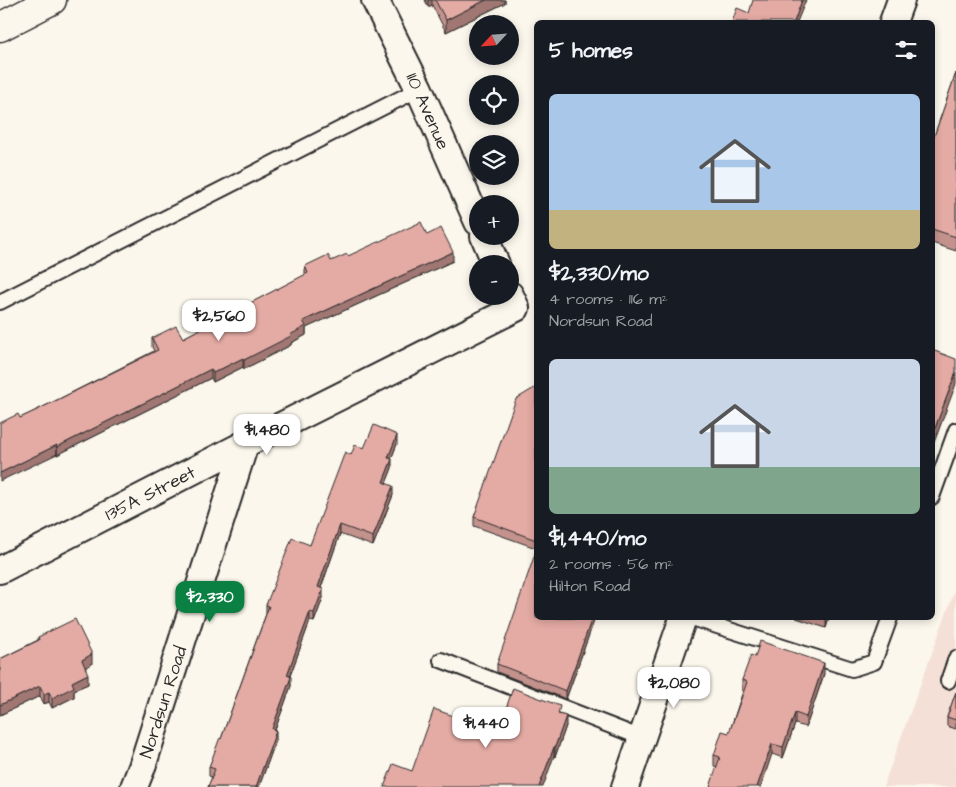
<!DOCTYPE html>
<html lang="en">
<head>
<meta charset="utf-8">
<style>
	body { margin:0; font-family:"Architects Daughter",sans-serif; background:#20242c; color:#f1f3f6; height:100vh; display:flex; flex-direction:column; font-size:19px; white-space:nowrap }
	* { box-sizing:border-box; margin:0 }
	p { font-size:16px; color:#9ea1a6 }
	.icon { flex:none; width:28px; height:28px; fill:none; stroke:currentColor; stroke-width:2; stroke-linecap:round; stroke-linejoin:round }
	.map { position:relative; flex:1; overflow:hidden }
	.side { position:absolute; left:534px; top:20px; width:401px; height:600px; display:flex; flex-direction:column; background:#171b24; border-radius:8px; box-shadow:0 2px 8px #0003 }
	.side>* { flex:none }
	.needle { width:32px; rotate:244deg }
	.buttons { position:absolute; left:469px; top:15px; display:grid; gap:10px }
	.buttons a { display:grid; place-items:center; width:50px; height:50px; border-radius:50%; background:#171b24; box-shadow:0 2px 8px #0003; font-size:25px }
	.price { position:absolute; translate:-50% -42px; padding:0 11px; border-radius:10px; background:#fff; color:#222; font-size:16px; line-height:32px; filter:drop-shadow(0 1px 2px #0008) }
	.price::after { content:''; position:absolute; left:50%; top:30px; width:15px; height:11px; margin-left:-8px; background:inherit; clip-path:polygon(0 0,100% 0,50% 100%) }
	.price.active { background:#0b8043; color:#fff }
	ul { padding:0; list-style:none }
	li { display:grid; align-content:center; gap:10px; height:265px; padding:0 15px }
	li span { display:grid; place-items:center; height:155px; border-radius:8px; color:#555 }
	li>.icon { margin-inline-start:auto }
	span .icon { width:90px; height:90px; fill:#fffc; stroke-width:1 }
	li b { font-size:21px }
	h2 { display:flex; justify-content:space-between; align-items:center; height:60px; padding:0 15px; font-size:21px }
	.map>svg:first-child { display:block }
</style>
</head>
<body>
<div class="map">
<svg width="956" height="787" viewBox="0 0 956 787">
	<rect width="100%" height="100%" fill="#fbf7ec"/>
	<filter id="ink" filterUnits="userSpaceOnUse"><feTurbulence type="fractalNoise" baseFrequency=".02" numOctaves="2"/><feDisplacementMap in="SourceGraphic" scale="10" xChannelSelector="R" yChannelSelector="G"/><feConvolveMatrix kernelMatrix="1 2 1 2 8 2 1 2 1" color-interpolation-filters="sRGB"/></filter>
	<g filter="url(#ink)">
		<path fill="#f4e0d6" d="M956,587V787H883Z"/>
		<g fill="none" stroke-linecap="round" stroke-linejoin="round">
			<g stroke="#2b2b2b" stroke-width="18">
				<path id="service" d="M0,302L419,89
					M932,497L956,430
					M692,618L852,669L874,662L890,618
					M441,660L642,738
					M948,681L956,658"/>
			</g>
			<g stroke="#2b2b2b" stroke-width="30">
				<path id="minor" d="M375,0L419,89L478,222
					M893,22L901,0
					M484,236L496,264
					M0,570L245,444L516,308L510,295
					M134,787L142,767L245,444
					M625,787L683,618"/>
			</g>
			<g stroke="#2b2b2b" stroke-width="31">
				<path id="tertiary" d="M0,27L52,0"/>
			</g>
			<use href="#service" stroke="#fbf7ec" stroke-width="14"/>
			<use href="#minor" stroke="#fbf7ec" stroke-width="26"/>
			<use href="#tertiary" stroke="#fbf7ec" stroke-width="28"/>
		</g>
		<path fill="#c4928d" stroke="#2b2b2b" d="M425,0H505V3L446,32L432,5L428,7Z
			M956,73V251L932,243V142Z
			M427,235L453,261L306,328V335L291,343V345L244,369L243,367L213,382L211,378L57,455L20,418L41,408L154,351L152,347V338H183L305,275V266L331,261L348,256Z
			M536,387V548L474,526V517Z
			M397,444L391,459L392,468L386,483L393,495L373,546L340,534L321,588L323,598L314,622L310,621L290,676L291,686L275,730L276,740L259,787H208L212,777L209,776V767L221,739L266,614V605L310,545L351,455Z
			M536,618H595L566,699L497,672V664Z
			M796,618H829L826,628Z
			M38,637L92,664L85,668L88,684L74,690V697L52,708L49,702L44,704L40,696L0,715V659L38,640Z
			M755,657L824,674L806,727L795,724L783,758L772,754L717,767L714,766V755L729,733L743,691H742V680Z
			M956,692V729L947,726V717Z
			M560,714L566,726L555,757L554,756L412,771L498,732Z"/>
		<path fill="#a07773" stroke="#2b2b2b" d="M428,0H432V5L428,7Z
			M486,0H505V3L446,32V20Z
			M802,0H806L797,22H794Z
			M453,252V261L306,328V335L291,343V345L244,369V360L290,335L303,321Z
			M243,358V367L213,382V373Z
			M211,369V378L57,455V447Z
			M956,372V384L932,448V436Z
			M397,435V444L388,467V458Z
			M57,445V454L0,481V473Z
			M392,459V468L383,491V482Z
			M393,486V495L373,546V537Z
			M340,525V534L318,596V587Z
			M323,589V598L314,622V613Z
			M310,612V621L287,684V675Z
			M592,618H595L566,699V691Z
			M826,618H829L826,628Z
			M92,654V664L82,669V660Z
			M824,663V674L806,727V717Z
			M88,674V684L74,690V697L52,708V698L72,682Z
			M291,677V686L272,738V729Z
			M40,686V696L0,715V705Z
			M49,692V702L44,704V694Z
			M795,713V724L783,758V747Z
			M566,716V726L555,757V747Z
			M276,731V740L259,787H256Z
			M772,744V754L761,787H757Z
			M554,747V756L543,787H539Z"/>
		<path fill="#e4aaa4" stroke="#2b2b2b" d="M435,0H486L446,20Z
			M753,0H802L794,22H732L737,8L749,13Z
			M956,73V237L932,229V142Z
			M421,222L427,235L441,228L453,252L303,321L306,326L290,335L291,336L244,360L243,358L213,373L211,369L57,447V445L0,473V423L18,414L20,418L41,408L158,350L152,338L176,326L183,338L308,273L305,266L328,255L331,261L347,254L348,256Z
			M932,350L956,359V372L932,436Z
			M536,387V540L474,517L516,399Z
			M374,425L397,435L388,458L392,459L383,482L393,486L373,537L340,525L318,587L323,589L314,613L310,612L287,675L291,677L272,729L276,731L256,787H208L215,769L209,767L219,740L220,738L221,739L269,606L266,605L292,538L310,545L345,452L351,455L355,445L364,448Z
			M536,551V618H592L566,691L497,664Z
			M75,619L92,654L82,660L88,674L72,682L74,687L52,698L49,692L44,694L40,686L0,705V659L39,640L38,637Z
			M760,641L824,663L806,717L795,713L783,747L772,744L757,787H710L720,757L714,755L722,731L729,733L747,682L742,680L751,655L755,657Z
			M513,688L560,706L558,714L566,716L555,747H554L539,787H384L393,764L412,771L434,709L498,732Z
			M956,692V720L947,717Z"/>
	</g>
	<g text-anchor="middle" stroke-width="4" stroke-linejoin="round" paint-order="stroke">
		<g font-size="18" fill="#2b2b2b" stroke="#fbf7ec">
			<text transform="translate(428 111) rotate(66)" y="6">110 Avenue</text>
			<text transform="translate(150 493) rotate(-27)" y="6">135A Street</text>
			<text transform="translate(163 702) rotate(-72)" y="6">Nordsun Road</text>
		</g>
	</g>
</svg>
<div class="buttons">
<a><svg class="needle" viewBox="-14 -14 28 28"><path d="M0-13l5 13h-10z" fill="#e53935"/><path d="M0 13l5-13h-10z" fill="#9ea1a6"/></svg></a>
<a><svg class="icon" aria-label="locate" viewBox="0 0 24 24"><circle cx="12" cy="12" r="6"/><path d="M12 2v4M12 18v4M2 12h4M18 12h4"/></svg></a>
<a><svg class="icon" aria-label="layers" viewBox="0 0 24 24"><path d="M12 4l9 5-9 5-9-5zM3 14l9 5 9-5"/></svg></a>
<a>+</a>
<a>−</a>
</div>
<b class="price" style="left:219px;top:342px">$2,560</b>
<b class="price" style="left:267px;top:456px">$1,480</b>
<b class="price active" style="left:210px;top:623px">$2,330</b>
<b class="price" style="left:674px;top:709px">$2,080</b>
<b class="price" style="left:486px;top:749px">$1,440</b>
<section class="side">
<h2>5 homes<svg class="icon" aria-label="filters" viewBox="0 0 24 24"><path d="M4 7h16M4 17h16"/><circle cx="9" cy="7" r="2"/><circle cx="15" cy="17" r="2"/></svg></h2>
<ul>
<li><span style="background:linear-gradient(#a9c7e8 75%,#c2b280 0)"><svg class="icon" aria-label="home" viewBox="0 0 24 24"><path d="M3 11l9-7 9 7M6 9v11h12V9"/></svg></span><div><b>$2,330/mo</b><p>4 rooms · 116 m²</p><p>Nordsun Road</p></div></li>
<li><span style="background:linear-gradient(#c9d6e8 70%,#7fa58c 0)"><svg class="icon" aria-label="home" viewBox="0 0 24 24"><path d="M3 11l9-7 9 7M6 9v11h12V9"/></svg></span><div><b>$1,440/mo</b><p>2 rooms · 56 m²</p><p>Hilton Road</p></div></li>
</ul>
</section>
</div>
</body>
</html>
